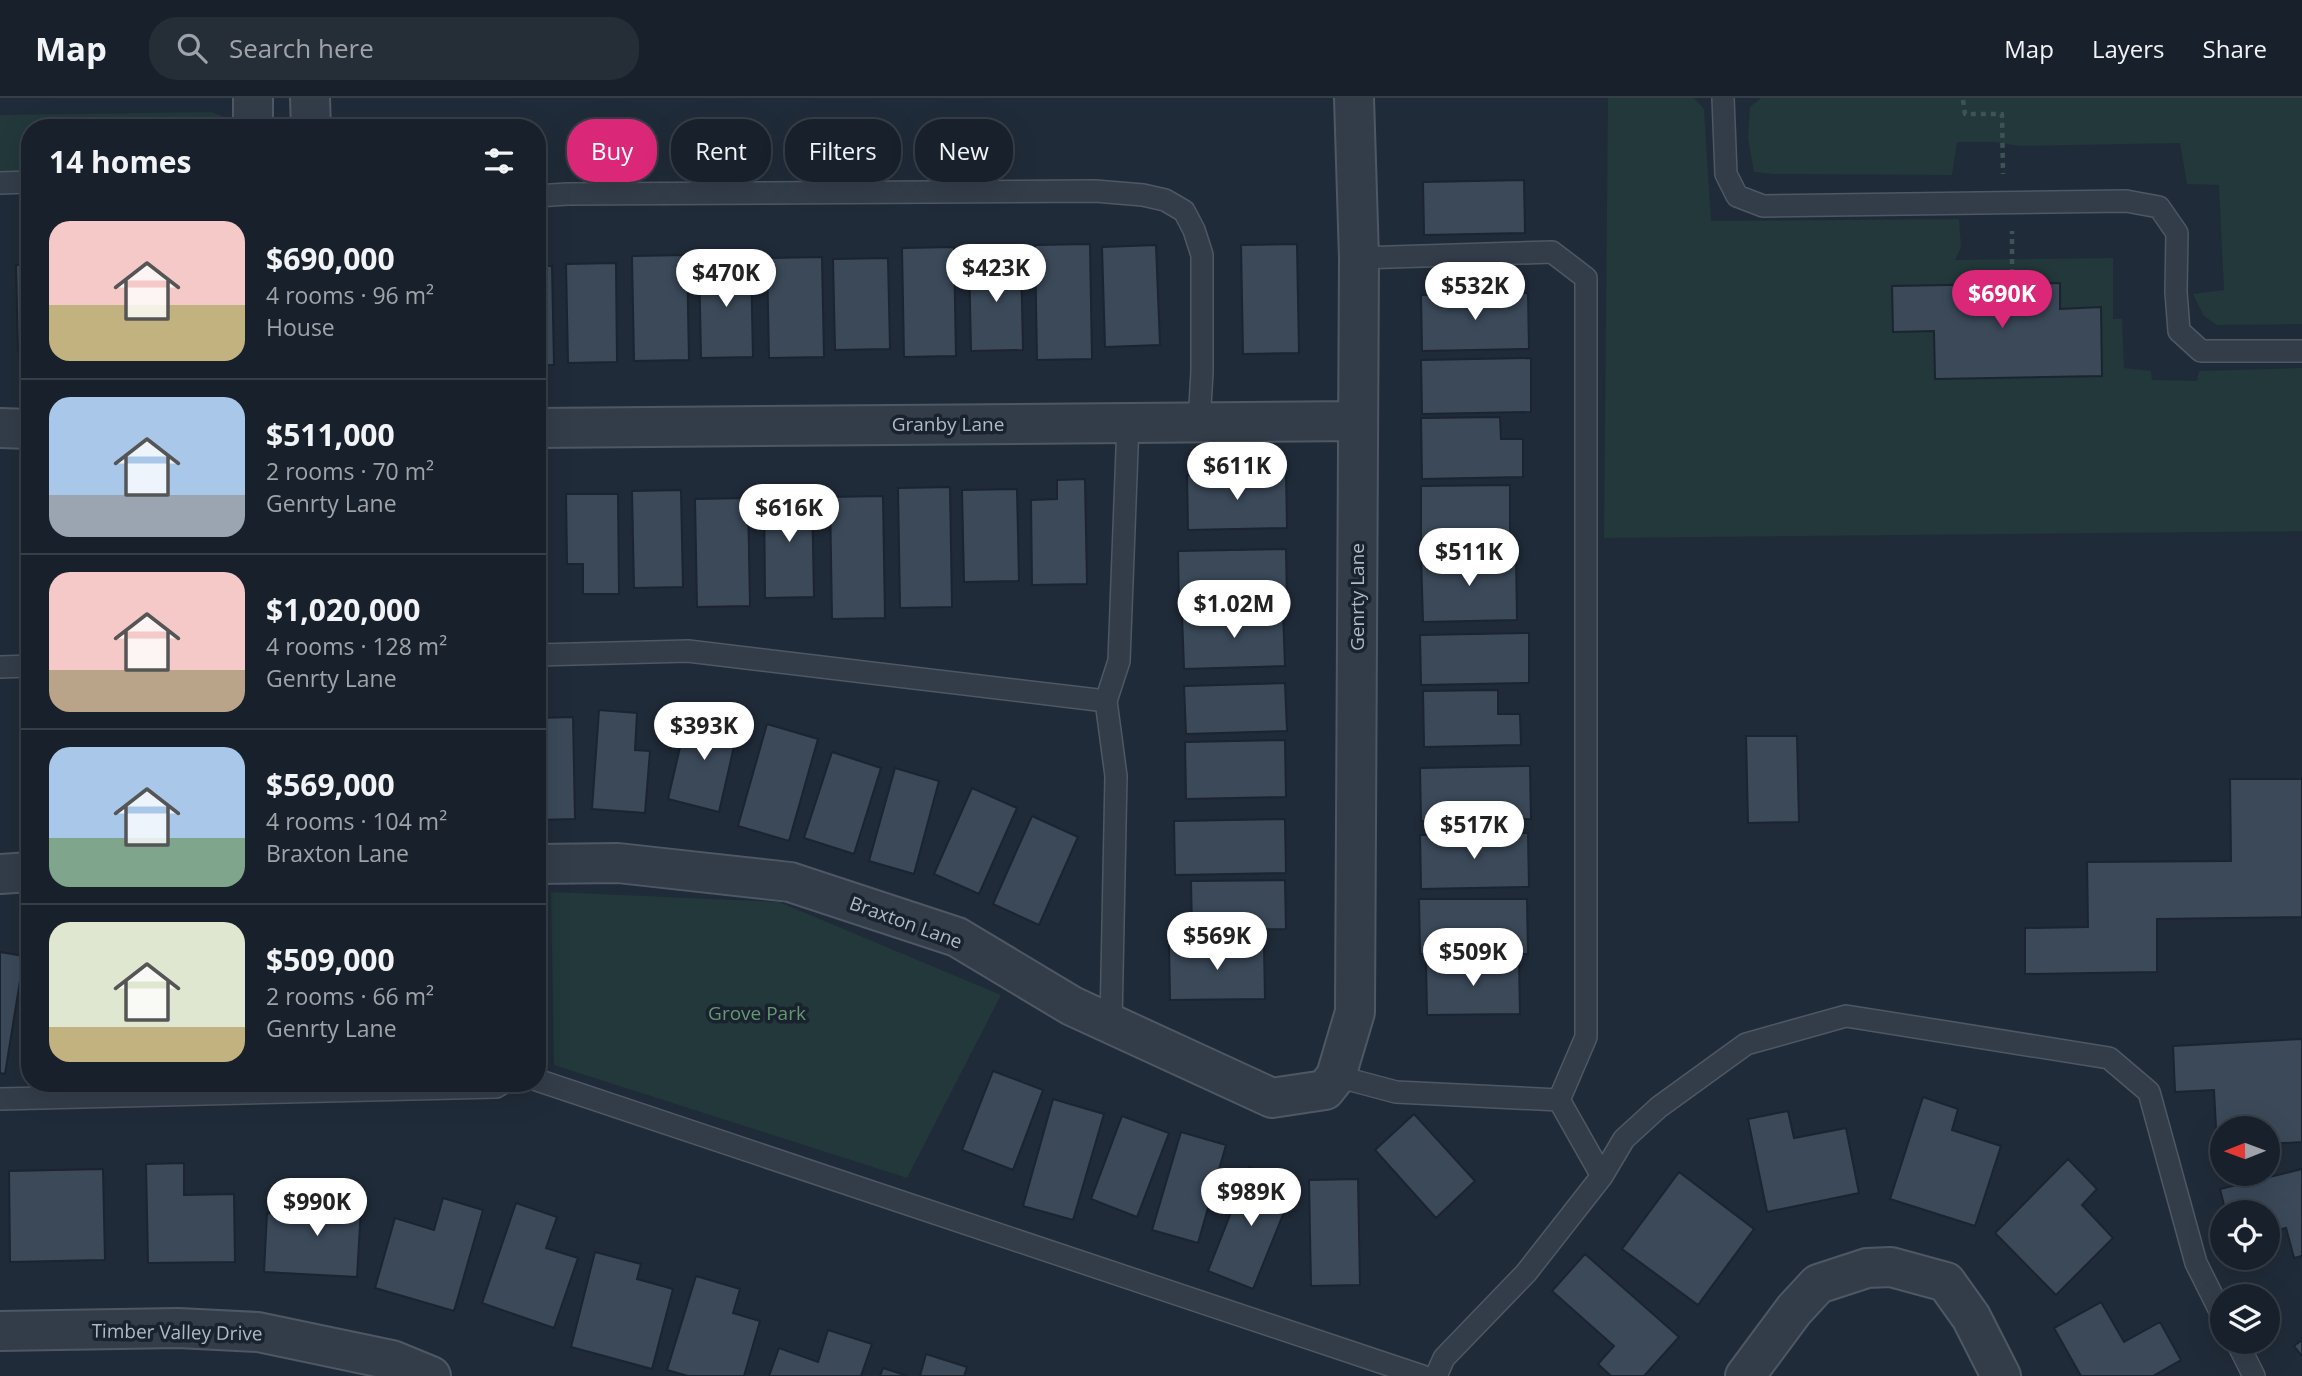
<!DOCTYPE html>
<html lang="en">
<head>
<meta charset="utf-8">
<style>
	body { margin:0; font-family:"Open Sans",sans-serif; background:#252d37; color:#f1f3f6; height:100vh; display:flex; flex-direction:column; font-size:26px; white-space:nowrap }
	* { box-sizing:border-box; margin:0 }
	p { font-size:23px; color:#9fa3a9 }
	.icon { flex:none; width:38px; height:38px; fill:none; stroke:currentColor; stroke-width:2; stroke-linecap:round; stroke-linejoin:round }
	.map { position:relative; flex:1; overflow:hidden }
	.panel { position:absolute; left:21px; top:21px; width:525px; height:973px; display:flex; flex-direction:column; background:#18202b; border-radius:28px; box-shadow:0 7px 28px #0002,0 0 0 2px #363e47 }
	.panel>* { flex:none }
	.top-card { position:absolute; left:567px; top:21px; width:665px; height:63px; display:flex; gap:14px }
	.needle { width:46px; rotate:269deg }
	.tools { position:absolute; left:2210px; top:1018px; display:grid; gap:14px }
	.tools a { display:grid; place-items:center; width:70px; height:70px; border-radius:50%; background:#18202b; box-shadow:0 7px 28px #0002,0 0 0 2px #363e47; font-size:35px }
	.price { position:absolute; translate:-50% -60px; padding:0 16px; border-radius:24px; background:#fff; color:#222; font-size:23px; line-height:46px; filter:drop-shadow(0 2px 4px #0008) }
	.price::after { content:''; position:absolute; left:50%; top:42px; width:21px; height:16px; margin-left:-10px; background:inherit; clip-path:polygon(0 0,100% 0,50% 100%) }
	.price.selected { background:#db2777; color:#fff }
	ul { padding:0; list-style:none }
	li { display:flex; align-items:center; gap:21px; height:175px; padding:0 28px }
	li+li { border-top:2px solid #363e47 }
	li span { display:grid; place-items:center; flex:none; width:196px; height:140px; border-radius:21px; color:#555 }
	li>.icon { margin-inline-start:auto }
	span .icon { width:84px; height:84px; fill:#fffc; stroke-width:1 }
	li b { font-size:30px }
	h2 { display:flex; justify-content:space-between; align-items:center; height:84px; padding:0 28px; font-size:30px }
	.tag { padding:0 24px; border-radius:28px; background:#18202b; box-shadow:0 7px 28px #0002,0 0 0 2px #363e47; font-size:24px; line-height:63px }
	.tag.selected { background:#db2777; color:#fff }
	header { display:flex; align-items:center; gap:42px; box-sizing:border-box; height:98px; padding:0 35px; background:#18202b; border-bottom:2px solid #363e47 }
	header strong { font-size:33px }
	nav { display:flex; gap:38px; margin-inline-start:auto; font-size:24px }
	.search { width:490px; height:63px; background:#252d37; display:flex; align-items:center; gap:18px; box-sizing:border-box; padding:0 24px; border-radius:28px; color:#9fa3a9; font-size:26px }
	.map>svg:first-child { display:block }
</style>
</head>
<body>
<header>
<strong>Map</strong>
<div class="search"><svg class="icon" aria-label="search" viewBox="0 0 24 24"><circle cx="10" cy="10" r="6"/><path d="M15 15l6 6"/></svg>Search here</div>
<nav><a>Map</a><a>Layers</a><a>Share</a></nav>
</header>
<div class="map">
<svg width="2302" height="1278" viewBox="0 0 2302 1278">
	<rect width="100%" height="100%" fill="#202b39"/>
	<path fill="#22383a" d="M1608,0H1694L1704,11L1711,123L1959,121L1961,149L1955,162L2113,160V221H2122L2124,270L2151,273L2152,282L2197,283L2199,273L2302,270V433L1604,440Z
		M1761,0H2302V226L2217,227L2204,218L2193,196L2224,192L2219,87L2187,86L2180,45L2020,48L1995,44H1957L1952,77L1773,76L1754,74L1748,40L1750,9Z
		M212,14L224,19L231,30H30V83H0V17Z
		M551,794L779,804L1001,897L907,1080L554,967Z"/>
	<path fill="#3b4959" stroke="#1b2430" stroke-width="2" d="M1524,82L1525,135L1424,137L1423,84Z
		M1090,146L1092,261L1037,262L1035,147Z
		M1297,146L1299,255L1243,256L1241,147Z
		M1156,147L1160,247L1105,249L1102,149Z
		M954,149L956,258L904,259L902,150Z
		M687,157L689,262L634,263L632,158Z
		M1021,158L1023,252L971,253L969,159Z
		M822,159L824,259L769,260L767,160Z
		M888,160L890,251L835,252L833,161Z
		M699,163H751L753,259L701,260Z
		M616,165L617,264L568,265L566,166Z
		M16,167H30V254H18Z
		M537,168H552L554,267H537Z
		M2060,185V211L2101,209L2102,278L1935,281L1934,233L1893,234L1892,188Z
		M1528,195L1529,251L1422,253L1421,197Z
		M1531,260V314L1422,316L1421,262Z
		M1500,319L1501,341H1523V379L1422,381L1421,320Z
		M1286,375L1287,430L1188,432L1187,377Z
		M1085,381L1087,486L1032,487L1031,402L1057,401V382Z
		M1510,387V440L1421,442V388Z
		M950,389L952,509L900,510L898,390Z
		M1017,391L1019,483L964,484L962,392Z
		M681,392L683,489L634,490L632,393Z
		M812,392L814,499L765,500L764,393Z
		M24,395H30V470H26Z
		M566,396H618L619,496H583V466H567Z
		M537,398H545L547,486H537Z
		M883,398L885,520L832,521L830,399Z
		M748,400L750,508L697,509L695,401Z
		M1286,451L1287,505L1179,507L1178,453Z
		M1516,456L1517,522L1423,524L1421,458Z
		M1283,513L1285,568L1184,571L1182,517Z
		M1529,535V585L1421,587L1420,537Z
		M1285,585L1287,633L1186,636L1184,588Z
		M1498,592V616H1520L1521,647L1424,649L1423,593Z
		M599,612L637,615L635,652L650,653L645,715L592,711Z
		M688,615L739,627L719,714L668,701Z
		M573,619L575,721L537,722V620Z
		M767,626L818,641L789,743L738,728Z
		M1746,638H1797L1799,724L1748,725Z
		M1285,642L1286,699L1186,701L1185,644Z
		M832,654L881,670L854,756L804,740Z
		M1530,668L1531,721L1421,723L1420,670Z
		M895,670L939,683L914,776L869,763Z
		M2230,681H2302V819L2157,821V874L2025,876V830L2088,829L2087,764L2231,763Z
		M972,690L1017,710L979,796L934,776Z
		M1032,718L1078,739L1039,827L993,806Z
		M1285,721L1286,775L1175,777L1174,723Z
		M1528,735L1529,789L1421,791L1420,737Z
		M1285,782L1286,831L1192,833L1191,783Z
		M1419,801H1527L1528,856H1420Z
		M1264,846L1265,901L1170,902L1169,847Z
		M0,854L24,858L5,976L0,975Z
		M1519,863L1520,916L1427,917L1426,865Z
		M2302,941V1044L2268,1046V1031H2222V1049H2217L2214,992L2175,994L2173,948Z
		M993,973L1043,992L1013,1072L962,1052Z
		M1923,999L1958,1011L1952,1032L2001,1048L1975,1128L1890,1101Z
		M1053,1001L1104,1016L1073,1122L1023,1108Z
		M1788,1013L1794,1040L1846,1030L1859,1095L1767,1114L1748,1021Z
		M1414,1016L1475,1083L1436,1120L1375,1052Z
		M1122,1018L1169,1035L1137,1119L1091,1101Z
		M1181,1034L1226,1047L1198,1145L1152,1132Z
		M2068,1061L2097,1091L2082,1107L2113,1140L2056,1197L1995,1135Z
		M184,1065V1097L234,1096L235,1164L148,1165L146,1066Z
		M1249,1069L1295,1087L1253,1191L1208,1173Z
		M103,1071L105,1162L10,1164L9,1073Z
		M2302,1071V1158L2294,1160L2286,1130L2268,1134V1115H2226L2220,1091Z
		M1679,1074L1754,1131L1698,1207L1622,1151Z
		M1358,1081L1360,1187L1311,1188L1309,1082Z
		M323,1091L362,1093L357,1179L264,1174L267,1115L322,1118Z
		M443,1100L483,1112L454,1213L375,1190L395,1120L434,1132Z
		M516,1105L557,1119L546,1150L578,1160L554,1230L482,1205Z
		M595,1154L641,1166L637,1181L673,1191L652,1271L571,1249Z
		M1585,1156L1679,1239L1644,1278H1611L1598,1266L1614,1248L1552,1193Z
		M696,1178L740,1191L733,1215L760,1223L744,1278H688L667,1272Z
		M2101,1204L2124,1244L2160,1224L2181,1262L2153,1278H2081L2054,1230Z
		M828,1232L872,1246L861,1278H769L779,1250L818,1264Z
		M2302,1242V1258L2294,1248Z
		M926,1256L967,1269L964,1278H920Z
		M883,1270L908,1278H880Z"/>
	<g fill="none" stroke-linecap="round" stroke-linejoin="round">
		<g stroke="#4e5864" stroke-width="24">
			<path id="service" d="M1723,0L1726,76L1737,98L1763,108L2126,103L2159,109L2177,135L2176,194L2179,233L2201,253H2302
				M0,85L30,84
				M537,98L567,96L1095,93L1143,97L1165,102L1184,113L1194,132L1202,157V274L1199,324
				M537,557L688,553L1106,603L1119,563L1128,325
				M0,569L30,568
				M1106,603L1116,678L1111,925
				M1336,978L1396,994L1559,1002L1586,939V180L1552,154L1359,160
				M537,982L1422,1278
				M0,1001L496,989L503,985
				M1559,1002L1602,1078
				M2237,1244L2254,1278
				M1436,1278L1444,1260L1526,1175L1602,1078L1624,1041L1659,1009L1746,946L1846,918L2109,960L2149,994L2196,1165L2222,1217"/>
		</g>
		<g stroke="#4e5864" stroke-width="42">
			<path id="minor" d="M253,0V30
				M310,0L311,30
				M0,330L30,331
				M537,330L1358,323
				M537,766L618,765L790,784L957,839L1072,908L1272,1000L1325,992L1336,978L1355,914L1359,160L1354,0
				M0,776L30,774
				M0,1233L178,1230L258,1234L392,1262L431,1278
				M1745,1278L1794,1212L1818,1186L1867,1170L1891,1169L1946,1184L1971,1219L2001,1278"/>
		</g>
		<path stroke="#3c5455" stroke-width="4.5" stroke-dasharray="5 5" stroke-linecap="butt" d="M1963,2L1965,16H2002L2003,76
			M2012,186V133"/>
		<use href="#service" stroke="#333d4a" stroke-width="21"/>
		<use href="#minor" stroke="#333d4a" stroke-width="38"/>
	</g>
	<g text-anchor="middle" stroke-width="7" stroke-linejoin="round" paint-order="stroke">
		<g font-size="19" fill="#aeb8c6" stroke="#19222e">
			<text x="948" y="333">Granby Lane</text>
			<text transform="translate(1357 499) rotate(-90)" y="7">Genrty Lane</text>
			<text transform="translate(906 824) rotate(20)" y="7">Braxton Lane</text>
			<text transform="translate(177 1234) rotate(1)" y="7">Timber Valley Drive</text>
		</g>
		<g font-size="19" fill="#64986f" stroke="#19222e">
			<text x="757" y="922">Grove Park</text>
		</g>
	</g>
</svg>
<div class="tools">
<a><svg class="needle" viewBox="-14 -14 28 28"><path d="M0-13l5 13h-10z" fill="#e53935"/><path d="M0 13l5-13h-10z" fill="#9fa3a9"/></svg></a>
<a><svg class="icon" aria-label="locate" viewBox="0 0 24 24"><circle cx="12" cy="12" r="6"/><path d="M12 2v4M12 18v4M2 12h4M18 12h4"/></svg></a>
<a><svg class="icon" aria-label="layers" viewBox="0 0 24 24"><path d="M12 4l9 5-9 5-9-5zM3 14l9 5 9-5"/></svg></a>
</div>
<b class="price" style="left:996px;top:206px">$423K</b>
<b class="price" style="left:726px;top:211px">$470K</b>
<b class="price" style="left:1475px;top:224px">$532K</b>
<b class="price selected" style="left:2002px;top:232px">$690K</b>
<b class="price" style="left:1237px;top:404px">$611K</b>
<b class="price" style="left:789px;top:446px">$616K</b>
<b class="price" style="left:1469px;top:490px">$511K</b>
<b class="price" style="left:1234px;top:542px">$1.02M</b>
<b class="price" style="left:704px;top:664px">$393K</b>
<b class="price" style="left:1474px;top:763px">$517K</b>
<b class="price" style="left:1217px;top:874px">$569K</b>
<b class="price" style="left:1473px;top:890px">$509K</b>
<b class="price" style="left:1251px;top:1130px">$989K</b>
<b class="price" style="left:317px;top:1140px">$990K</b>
<div class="top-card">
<a class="tag selected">Buy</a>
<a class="tag">Rent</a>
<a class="tag">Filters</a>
<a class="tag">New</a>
</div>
<section class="panel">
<h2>14 homes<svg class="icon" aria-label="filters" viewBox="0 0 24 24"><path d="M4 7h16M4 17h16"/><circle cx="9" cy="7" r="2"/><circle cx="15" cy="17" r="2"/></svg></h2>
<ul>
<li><span style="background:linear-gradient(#f6c9c9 60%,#c2b280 0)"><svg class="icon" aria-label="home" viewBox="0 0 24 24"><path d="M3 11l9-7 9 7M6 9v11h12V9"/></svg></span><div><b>$690,000</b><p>4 rooms · 96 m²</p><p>House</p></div></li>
<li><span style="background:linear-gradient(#a9c7e8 70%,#9aa5b1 0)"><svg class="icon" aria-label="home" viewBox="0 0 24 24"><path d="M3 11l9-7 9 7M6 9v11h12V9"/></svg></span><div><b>$511,000</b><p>2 rooms · 70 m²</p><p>Genrty Lane</p></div></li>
<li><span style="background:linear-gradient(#f6c9c9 70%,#b9a48a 0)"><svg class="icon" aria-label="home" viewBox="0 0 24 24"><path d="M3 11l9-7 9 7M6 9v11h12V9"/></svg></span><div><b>$1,020,000</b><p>4 rooms · 128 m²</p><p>Genrty Lane</p></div></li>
<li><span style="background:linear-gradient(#a9c7e8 65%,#7fa58c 0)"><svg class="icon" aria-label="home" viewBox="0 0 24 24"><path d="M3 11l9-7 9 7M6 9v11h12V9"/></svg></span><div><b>$569,000</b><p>4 rooms · 104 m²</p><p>Braxton Lane</p></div></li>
<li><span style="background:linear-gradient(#dfe7d0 75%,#c2b280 0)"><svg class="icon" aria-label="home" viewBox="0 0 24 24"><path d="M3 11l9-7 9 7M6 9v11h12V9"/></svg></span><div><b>$509,000</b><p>2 rooms · 66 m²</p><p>Genrty Lane</p></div></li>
</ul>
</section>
</div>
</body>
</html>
